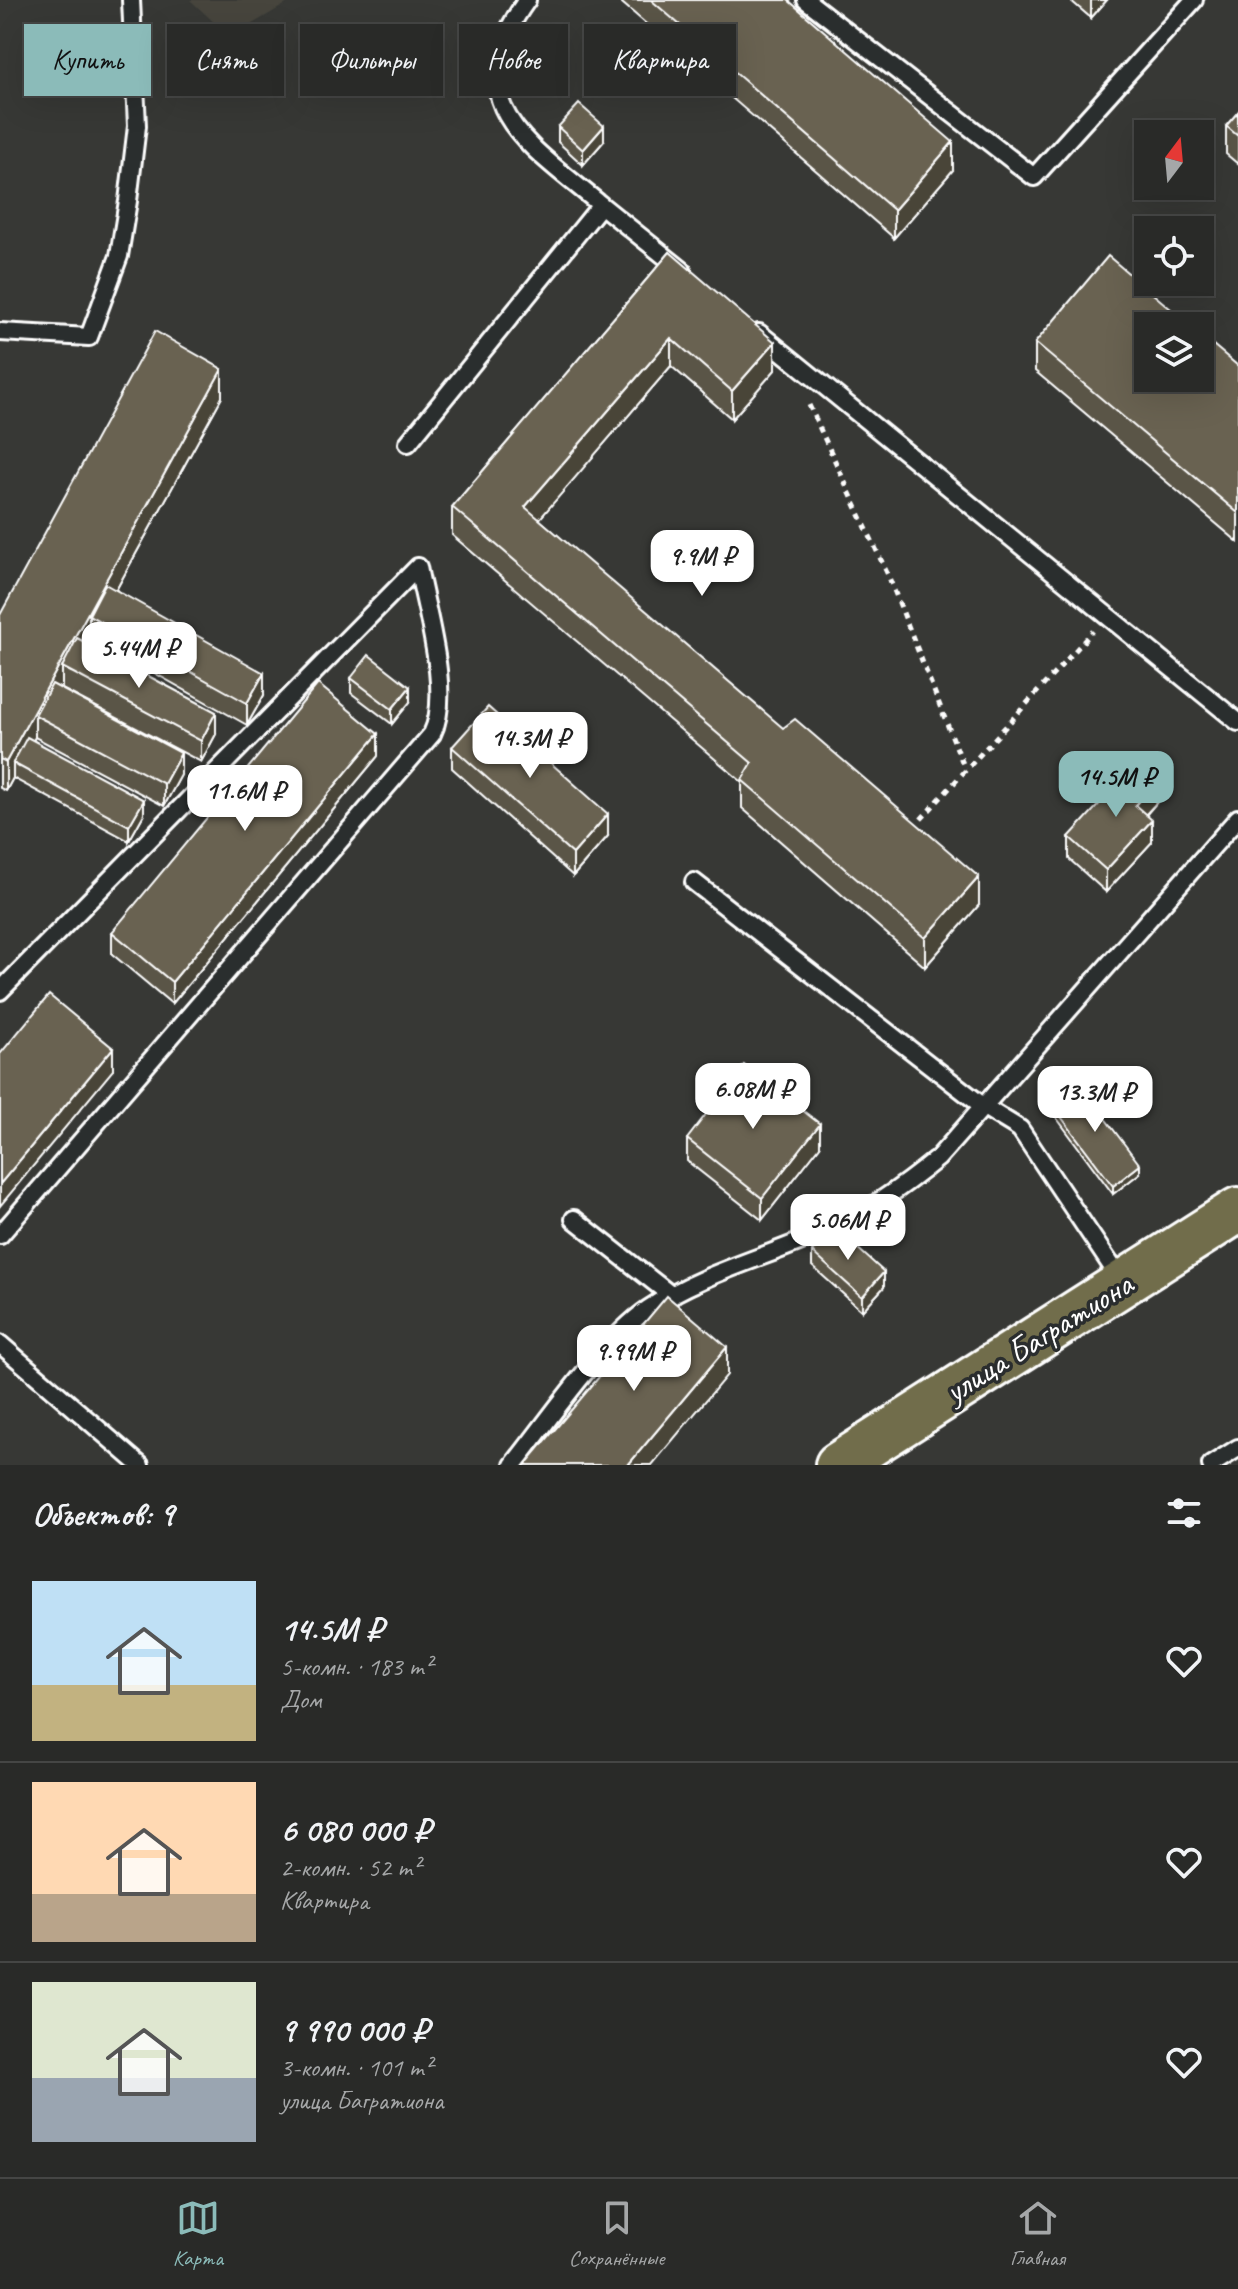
<!DOCTYPE html>
<html lang="ru">
<head>
<meta charset="utf-8">
<style>
	body { margin:0; font-family:Caveat,sans-serif; background:#313230; color:#f1f3f6; height:100vh; display:flex; flex-direction:column; font-size:30px; white-space:nowrap }
	* { box-sizing:border-box; margin:0 }
	p { font-size:26px; color:#a5a7a8 }
	.icon { flex:none; width:44px; height:44px; fill:none; stroke:currentColor; stroke-width:2; stroke-linecap:round; stroke-linejoin:round }
	.map { position:relative; height:1465px; overflow:hidden }
	.sheet { display:flex; flex-direction:column; background:#292a28; flex:1 }
	.sheet>* { flex:none }
	.hud { position:absolute; left:24px; top:24px; width:800px; height:72px; display:flex; gap:16px }
	.needle { width:52px; rotate:16deg }
	.controls { position:absolute; left:1134px; top:120px; display:grid; gap:16px }
	.controls a { display:grid; place-items:center; width:80px; height:80px; border-radius:0px; background:#292a28; box-shadow:0 8px 32px #0002,0 0 0 2px #454645; font-size:40px }
	.price { position:absolute; translate:-50% -68px; padding:0 18px; border-radius:16px; background:#fff; color:#222; font-size:26px; line-height:52px; filter:drop-shadow(0 2px 4px #0008) }
	.price::after { content:''; position:absolute; left:50%; top:48px; width:24px; height:18px; margin-left:-12px; background:inherit; clip-path:polygon(0 0,100% 0,50% 100%) }
	.price.on { background:#8bbbb9; color:#111 }
	ul { padding:0; list-style:none }
	li { display:flex; align-items:center; gap:24px; height:200px; padding:0 32px }
	li+li { border-top:2px solid #454645 }
	li span { display:grid; place-items:center; flex:none; width:224px; height:160px; border-radius:0px; color:#555 }
	li>.icon { margin-inline-start:auto }
	span .icon { width:96px; height:96px; fill:#fffc; stroke-width:1 }
	li b { font-size:34px }
	h2 { display:flex; justify-content:space-between; align-items:center; height:96px; padding:0 32px; font-size:34px }
	.chip { padding:0 28px; border-radius:0px; background:#292a28; box-shadow:0 8px 32px #0002,0 0 0 2px #454645; font-size:28px; line-height:72px }
	.chip.on { background:#8bbbb9; color:#111 }
	.menu { display:flex; justify-content:space-around; align-items:center; height:112px; border-top:2px solid #454645; background:#292a28; font-size:22px; color:#a5a7a8 }
	.menu a { display:grid; justify-items:center; gap:4px }
	.menu .on { color:#8bbbb9 }
	.map>svg:first-child { display:block }
</style>
</head>
<body>
<div class="map">
<svg width="1238" height="1465" viewBox="0 0 1238 1465">
	<rect width="100%" height="100%" fill="#373835"/>
	<filter id="ink" filterUnits="userSpaceOnUse"><feTurbulence type="fractalNoise" baseFrequency=".0125" numOctaves="2"/><feDisplacementMap in="SourceGraphic" scale="16" xChannelSelector="R" yChannelSelector="G"/><feConvolveMatrix kernelMatrix="1 2 1 2 8 2 1 2 1" color-interpolation-filters="sRGB"/></filter>
	<g filter="url(#ink)">
		<path fill="#46453d" d="M190,0H293L230,37Z"/>
		<g fill="none" stroke-linecap="round" stroke-linejoin="round">
			<g stroke="#fff" stroke-width="22">
				<path id="lane" d="M527,0C453,103 527,143 601,205
					M806,0L1034,177L1194,0
					M0,332L89,337L119,256L128,201L137,126L131,0
					M759,333L1238,722
					M408,443L601,205L682,270
					M694,882L984,1107L1020,1129L1123,1283
					M0,991L418,567
					M574,1219L672,1296
					M0,1235L432,734C452,694 426,611 418,567
					M0,1344L140,1465
					M513,1465C549,1420 603,1340 648,1309C703,1272 772,1256 832,1228C871,1210 905,1185 938,1158L1238,818
					M1211,1465L1238,1448"/>
			</g>
			<g stroke="#fff" stroke-width="50">
				<path id="primary" d="M838,1465L1238,1210"/>
			</g>
			<path stroke="#fff" stroke-width="5" stroke-dasharray="6 6" stroke-linecap="butt" d="M809,405L888,575L965,769
				M913,828L1093,631"/>
			<use href="#lane" stroke="#2a2d2e" stroke-width="16"/>
			<use href="#primary" stroke="#716d4b" stroke-width="44"/>
		</g>
		<path fill="#5a5446" stroke="#fff" stroke-width="2" d="M622,0H788L953,170L894,238L622,3Z
			M1070,0H1107L1091,18Z
			M1238,112V164L1226,154V126Z
			M558,127L604,141L583,165L558,142Z
			M670,252L775,370L732,419L671,366L539,519L979,905L925,967L742,808V782L452,535V507Z
			M1035,343L1238,366V542L1035,371Z
			M222,397L116,590L264,695L247,725L90,637L87,644L216,734L201,762L62,689L181,775L164,806L35,737L33,740L144,814L129,841L13,778L6,791L0,788V615Z
			M351,678L410,702L392,724L351,693Z
			M452,747L608,836L573,876L452,768Z
			M378,756L172,1004L112,954V932Z
			M1157,802L1146,815L1152,842L1106,892L1069,859V837Z
			M1050,1102L1140,1173L1113,1194L1050,1109Z
			M687,1139L820,1146L762,1220L687,1161Z
			M812,1252L884,1287L862,1311L812,1266Z"/>
		<path fill="#4a4539" stroke="#fff" stroke-width="2" d="M1091,0H1107L1091,18Z
			M604,126V141L583,165V150Z
			M953,142V170L894,238V210Z
			M671,338V366L525,536V507Z
			M775,342V370L732,419V391Z
			M222,369V397L99,621L89,615V637H90L71,672L62,667V689L44,720L35,715V737L19,767L13,763V778L6,791V762Z
			M264,673V695L247,725V703Z
			M410,687V702L392,724V709Z
			M216,712V734L201,762V741Z
			M378,734V756L172,1004V982Z
			M181,753V775L164,806V784Z
			M1157,780V802L1135,826V805Z
			M144,800V814L129,841V826Z
			M608,814V836L573,876V854Z
			M1152,820V842L1106,892V870Z
			M979,877V905L925,967V938Z
			M113,1048V1070L0,1206V1184Z
			M820,1124V1146L762,1220V1198Z
			M1140,1165V1173L1113,1194V1186Z
			M884,1272V1287L862,1311V1297Z
			M727,1347V1375L652,1465H628Z"/>
		<path fill="#696251" stroke="#fff" stroke-width="2" d="M651,0H788L953,142L894,210Z
			M579,104L604,126L583,150L558,127Z
			M1238,112V136L1226,126Z
			M670,252L775,342L732,391L671,338L525,507L783,728L795,719L979,877L925,938L742,780L752,763L452,507Z
			M1108,256L1191,326H1148V378H1200V334L1238,366V513L1035,343Z
			M155,331L222,369L6,762L0,759V615Z
			M105,584L264,673L247,703L89,615Z
			M77,638L216,712L201,741L62,667Z
			M369,655L410,687L392,709L351,678Z
			M52,684L181,753L164,784L35,715Z
			M318,684L378,734L172,982L112,932Z
			M488,707L608,814L573,854L452,747Z
			M27,737L144,800L129,826L13,763Z
			M1138,762L1157,780L1135,805L1152,820L1106,870L1069,837Z
			M49,995L113,1048L0,1184V1054Z
			M744,1065L820,1124L762,1198L687,1139Z
			M1077,1081L1140,1165L1113,1186L1050,1102Z
			M834,1227L884,1272L862,1297L812,1252Z
			M667,1296L727,1347L628,1465H525Z"/>
	</g>
	<g text-anchor="middle" stroke-width="7" stroke-linejoin="round" paint-order="stroke">
		<g font-size="34" fill="#fff" stroke="#2a2d2e">
			<text transform="translate(1038 1337) rotate(-32)" y="12">улица Багратиона</text>
		</g>
	</g>
</svg>
<div class="controls">
<a><svg class="needle" viewBox="-14 -14 28 28"><path d="M0-13l5 13h-10z" fill="#e53935"/><path d="M0 13l5-13h-10z" fill="#a5a7a8"/></svg></a>
<a><svg class="icon" aria-label="locate" viewBox="0 0 24 24"><circle cx="12" cy="12" r="6"/><path d="M12 2v4M12 18v4M2 12h4M18 12h4"/></svg></a>
<a><svg class="icon" aria-label="layers" viewBox="0 0 24 24"><path d="M12 4l9 5-9 5-9-5zM3 14l9 5 9-5"/></svg></a>
</div>
<b class="price" style="left:702px;top:598px">9.9M ₽</b>
<b class="price" style="left:139px;top:690px">5.44M ₽</b>
<b class="price" style="left:530px;top:780px">14.3M ₽</b>
<b class="price on" style="left:1116px;top:819px">14.5M ₽</b>
<b class="price" style="left:245px;top:833px">11.6M ₽</b>
<b class="price" style="left:753px;top:1131px">6.08M ₽</b>
<b class="price" style="left:1095px;top:1134px">13.3M ₽</b>
<b class="price" style="left:848px;top:1262px">5.06M ₽</b>
<b class="price" style="left:634px;top:1393px">9.99M ₽</b>
<div class="hud">
<a class="chip on">Купить</a>
<a class="chip">Снять</a>
<a class="chip">Фильтры</a>
<a class="chip">Новое</a>
<a class="chip">Квартира</a>
</div>
</div>
<section class="sheet">
<h2>Объектов: 9<svg class="icon" aria-label="filters" viewBox="0 0 24 24"><path d="M4 7h16M4 17h16"/><circle cx="9" cy="7" r="2"/><circle cx="15" cy="17" r="2"/></svg></h2>
<ul>
<li><span style="background:linear-gradient(#bfe0f5 65%,#c2b280 0)"><svg class="icon" aria-label="home" viewBox="0 0 24 24"><path d="M3 11l9-7 9 7M6 9v11h12V9"/></svg></span><div><b>14.5M ₽</b><p>5-комн. · 183 m²</p><p>Дом</p></div><svg class="icon" aria-label="heart" viewBox="0 0 24 24"><path d="M12 20l-8-8c-3-5 5-10 8-4 3-6 11-1 8 4z"/></svg></li>
<li><span style="background:linear-gradient(#ffd9b3 70%,#b9a48a 0)"><svg class="icon" aria-label="home" viewBox="0 0 24 24"><path d="M3 11l9-7 9 7M6 9v11h12V9"/></svg></span><div><b>6 080 000 ₽</b><p>2-комн. · 52 m²</p><p>Квартира</p></div><svg class="icon" aria-label="heart" viewBox="0 0 24 24"><path d="M12 20l-8-8c-3-5 5-10 8-4 3-6 11-1 8 4z"/></svg></li>
<li><span style="background:linear-gradient(#dfe7d0 60%,#9aa5b1 0)"><svg class="icon" aria-label="home" viewBox="0 0 24 24"><path d="M3 11l9-7 9 7M6 9v11h12V9"/></svg></span><div><b>9 990 000 ₽</b><p>3-комн. · 101 m²</p><p>улица Багратиона</p></div><svg class="icon" aria-label="heart" viewBox="0 0 24 24"><path d="M12 20l-8-8c-3-5 5-10 8-4 3-6 11-1 8 4z"/></svg></li>
</ul>
</section>
<nav class="menu">
<a class="on"><svg class="icon" aria-label="map" viewBox="0 0 24 24"><path d="M3 6l6-2 6 2 6-2v14l-6 2-6-2-6 2zM9 4v14M15 6v14"/></svg>Карта</a>
<a><svg class="icon" aria-label="saved" viewBox="0 0 24 24"><path d="M7 4h10v16l-5-4-5 4z"/></svg>Сохранённые</a>
<a><svg class="icon" aria-label="home" viewBox="0 0 24 24"><path d="M3 11l9-7 9 7M6 9v11h12V9"/></svg>Главная</a>
</nav>
</body>
</html>
